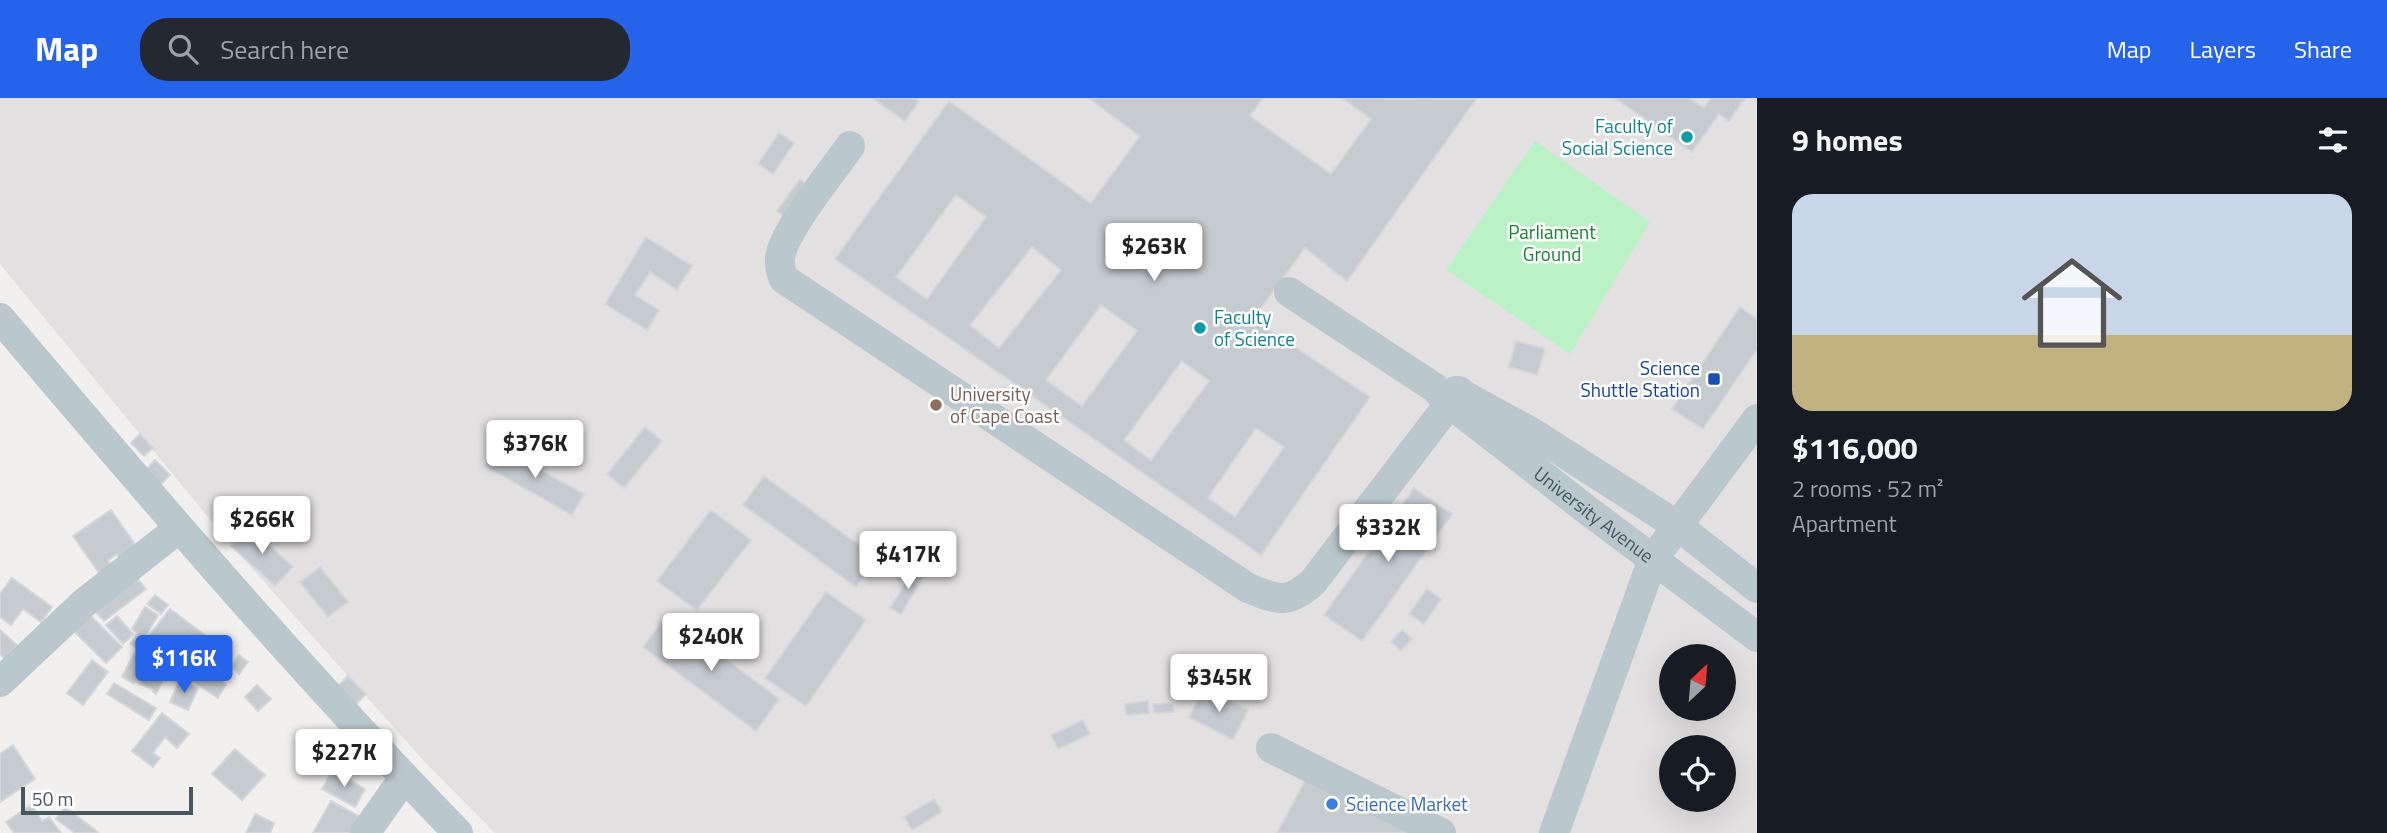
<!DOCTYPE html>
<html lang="en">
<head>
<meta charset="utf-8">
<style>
	body { margin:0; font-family:"Titillium Web",sans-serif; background:#242831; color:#f1f3f6; height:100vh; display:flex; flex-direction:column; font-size:26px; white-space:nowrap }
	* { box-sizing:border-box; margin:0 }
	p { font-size:23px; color:#9ea1a6 }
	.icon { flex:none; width:38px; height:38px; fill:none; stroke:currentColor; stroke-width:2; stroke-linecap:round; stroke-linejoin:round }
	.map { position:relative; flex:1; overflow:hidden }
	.details { display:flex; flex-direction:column; background:#171b24; width:630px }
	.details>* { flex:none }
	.needle { width:46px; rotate:26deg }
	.buttons { position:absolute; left:1659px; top:546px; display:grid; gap:14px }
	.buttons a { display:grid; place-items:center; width:77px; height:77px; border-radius:50%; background:#171b24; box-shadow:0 7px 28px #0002; font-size:35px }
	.scale { position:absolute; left:21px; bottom:18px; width:172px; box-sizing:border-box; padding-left:7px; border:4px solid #46575e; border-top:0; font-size:19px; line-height:24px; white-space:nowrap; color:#46575e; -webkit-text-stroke:5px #fff; paint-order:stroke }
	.price { position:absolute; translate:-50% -60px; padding:0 16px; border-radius:7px; background:#fff; color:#222; font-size:23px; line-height:46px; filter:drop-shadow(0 2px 4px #0008) }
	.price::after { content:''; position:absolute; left:50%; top:42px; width:21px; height:16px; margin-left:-10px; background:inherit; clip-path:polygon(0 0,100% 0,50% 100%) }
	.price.current { background:#2563eb; color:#fff }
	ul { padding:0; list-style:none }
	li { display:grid; align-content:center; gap:14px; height:371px; padding:0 35px }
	li span { display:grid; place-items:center; height:217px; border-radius:21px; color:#555 }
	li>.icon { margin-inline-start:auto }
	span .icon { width:126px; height:126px; fill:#fffc; stroke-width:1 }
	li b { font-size:30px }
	h2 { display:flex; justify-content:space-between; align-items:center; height:84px; padding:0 35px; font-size:30px }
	header { display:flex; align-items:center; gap:42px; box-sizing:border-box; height:98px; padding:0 35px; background:#2563eb; color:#fff }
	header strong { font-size:33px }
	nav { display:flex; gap:38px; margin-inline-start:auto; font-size:24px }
	.search { width:490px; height:63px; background:#242831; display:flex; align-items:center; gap:18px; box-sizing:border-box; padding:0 24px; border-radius:28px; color:#9ea1a6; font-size:26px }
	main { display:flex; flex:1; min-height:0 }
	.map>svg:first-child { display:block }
</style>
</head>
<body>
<header>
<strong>Map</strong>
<div class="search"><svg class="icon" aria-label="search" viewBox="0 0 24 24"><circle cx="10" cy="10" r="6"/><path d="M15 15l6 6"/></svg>Search here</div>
<nav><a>Map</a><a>Layers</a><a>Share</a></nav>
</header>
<main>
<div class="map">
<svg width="1757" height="735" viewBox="0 0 1757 735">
	<rect width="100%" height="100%" fill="#f2efef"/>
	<path fill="#e3e0e2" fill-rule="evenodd" d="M0,0H1757V735H495L423,662L231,447L0,166ZM1671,558H1724V611H1671ZM1671,649H1724V702H1671Z"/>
	<path fill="#bbf2c5" d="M1535,43L1650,124L1570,256L1446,172Z"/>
	<path fill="#c6cbcf" stroke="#d3d7db" stroke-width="2" fill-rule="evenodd" d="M872,0H915L919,3L905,23Z
		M1088,0H1263L1250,18L1331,76L1371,21L1342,0L1476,1L1347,183L1305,150L1253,221L1370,299L1261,457L835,161L949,3L1091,105L1140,38ZM956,97L986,119L927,201L896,179ZM1032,149L1061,172L999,250L970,227ZM1101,207L1137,233L1082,308L1046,282ZM1182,263L1209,283L1151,362L1124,342ZM1256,330L1284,349L1235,419L1208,400Z
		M1615,0H1689L1704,10L1711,0H1745L1729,23L1719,16L1692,54Z
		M779,35L794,45L773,76L758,66Z
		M800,81L812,90L789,122L777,113Z
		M646,139L692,168L677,192L650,174L635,197L659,212L647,232L605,206Z
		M1740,209L1757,221V251L1703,331L1672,311Z
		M1516,243L1545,251L1537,277L1509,269Z
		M645,329L662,343L624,390L607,376Z
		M140,336L153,350L144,358L131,345Z
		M497,348L584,396L572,417L485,368Z
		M155,362L170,377L160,387L146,372Z
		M764,378L877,460L856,489L743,407Z
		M1414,390L1452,416L1362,543L1324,517Z
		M226,403L243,420L229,434L212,416Z
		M111,412L139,452L122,464L117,456L108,462L113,470L101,478L73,438Z
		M711,412L751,442L697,512L657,483Z
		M250,429L293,469L275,488L231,448Z
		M320,469L348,504L328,519L300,484Z
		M915,470L925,476L901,516L890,510Z
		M136,479L146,491L104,523L94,512Z
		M12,480L52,509L41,524L23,511L11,527L0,519V496Z
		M1427,491L1441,501L1424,526L1409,516Z
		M826,494L866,522L806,608L765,580Z
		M155,497L168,507L161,516L147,506Z
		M145,509L158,517L138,551L131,546L137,535L132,531Z
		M170,511L206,538L179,573L143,545Z
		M88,515L122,549L106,565L72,531Z
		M667,517L779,601L756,633L643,549Z
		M117,518L133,536L123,546L106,527Z
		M0,532L17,547L5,561L0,556Z
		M1402,532L1412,541L1401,553L1391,544Z
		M134,555L168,572L156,596L153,594L154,592L135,583L133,585L122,579Z
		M239,557L248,564L239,576L231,569Z
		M92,562L108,574L83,607L67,595Z
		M197,567L226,586L218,600L188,580Z
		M348,578L366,596L355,607L337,589Z
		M180,581L198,590L188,612L170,604Z
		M114,585L156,610L149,622L107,596Z
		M257,587L271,601L258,613L245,599Z
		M1204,590L1248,612L1233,642L1189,619Z
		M1148,603L1149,615L1126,617L1125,606Z
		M1173,605L1174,614L1154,615L1153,606Z
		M162,615L189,636L177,650L165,639L153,655L160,660L153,669L132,653Z
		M1083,622L1090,636L1058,651L1051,637Z
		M13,647L35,681L0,704V656Z
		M235,651L265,677L242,702L212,676Z
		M333,672L365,691L355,709L322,691Z
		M1308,677L1434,735H1277Z
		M934,701L942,714L912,732L904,719Z
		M331,703L360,719L351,735H313Z
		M31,707L42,723L49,719L61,735H14L6,724Z
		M65,709L98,734L97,735H75L56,721Z
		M255,716L274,725L270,735H246Z"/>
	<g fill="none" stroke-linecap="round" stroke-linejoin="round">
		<g stroke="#bac7cd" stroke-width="30">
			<path d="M850,48C833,73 783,133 780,160C779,168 781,174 784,181L1248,490C1278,502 1287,507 1313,484L1459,293"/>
			<path id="s1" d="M1289,194L1435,290L1449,305L1591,415L1757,539"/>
			<path d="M0,220C148,395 298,570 458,735"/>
			<path d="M1456,293L1531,334L1678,428L1757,490"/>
			<path d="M0,584L84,505L178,431"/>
			<path d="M1271,650L1441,735"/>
			<path d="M365,735L404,680"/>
			<path d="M1554,735L1653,461L1757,321"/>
		</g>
	</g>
	<g fill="#0f9aa8" stroke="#fff" stroke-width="2.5">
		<circle cx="1687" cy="39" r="7"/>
		<circle cx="1200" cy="230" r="7"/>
	</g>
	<rect fill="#1a4fb4" stroke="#fff" stroke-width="2.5" x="1707" y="274" width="14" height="14" rx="3.5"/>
	<circle fill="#8d6e63" stroke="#fff" stroke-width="2.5" cx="936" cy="307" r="7"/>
	<circle fill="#3f7fe0" stroke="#fff" stroke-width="2.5" cx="1332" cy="706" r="7"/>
	<g text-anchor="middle" stroke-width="5" stroke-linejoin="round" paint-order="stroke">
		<g font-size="19" fill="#0d838f" stroke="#fff" text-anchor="end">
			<text x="1673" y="35">Faculty of<tspan x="1673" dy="22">Social Science</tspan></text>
			<text x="1214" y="226" text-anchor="start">Faculty<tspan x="1214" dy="22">of Science</tspan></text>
		</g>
		<g font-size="19" fill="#128434" stroke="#fff">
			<text x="1552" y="141">Parliament<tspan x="1552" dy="22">Ground</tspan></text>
		</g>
		<g font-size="19" fill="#164399" stroke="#fff" text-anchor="end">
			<text x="1700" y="277">Science<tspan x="1700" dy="22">Shuttle Station</tspan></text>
		</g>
		<g font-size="19" fill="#785e54" stroke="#fff" text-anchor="start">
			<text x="950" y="303">University<tspan x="950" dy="22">of Cape Coast</tspan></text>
		</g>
		<g font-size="19" fill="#46575e" stroke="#fff">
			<text dy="7" stroke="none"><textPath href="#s1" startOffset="378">University Avenue</textPath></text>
		</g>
		<g font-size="19" fill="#366cbe" stroke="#fff" text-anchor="start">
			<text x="1346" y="713">Science Market</text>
		</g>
	</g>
</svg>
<div class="buttons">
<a><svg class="needle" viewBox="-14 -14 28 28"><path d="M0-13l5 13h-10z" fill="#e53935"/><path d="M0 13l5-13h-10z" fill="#9ea1a6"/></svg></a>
<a><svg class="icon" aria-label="locate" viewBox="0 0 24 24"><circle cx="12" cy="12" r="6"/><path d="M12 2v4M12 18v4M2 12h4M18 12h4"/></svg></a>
</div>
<div class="scale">50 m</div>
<b class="price" style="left:1154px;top:185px">$263K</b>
<b class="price" style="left:535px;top:382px">$376K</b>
<b class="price" style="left:262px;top:458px">$266K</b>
<b class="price" style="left:1388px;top:466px">$332K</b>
<b class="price" style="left:908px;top:493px">$417K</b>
<b class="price" style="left:711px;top:575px">$240K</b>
<b class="price current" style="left:184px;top:597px">$116K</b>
<b class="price" style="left:1219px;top:616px">$345K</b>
<b class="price" style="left:344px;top:691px">$227K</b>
</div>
<section class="details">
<h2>9 homes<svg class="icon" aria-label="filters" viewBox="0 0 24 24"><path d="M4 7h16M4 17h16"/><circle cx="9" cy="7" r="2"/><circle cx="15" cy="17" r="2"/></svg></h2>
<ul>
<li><span style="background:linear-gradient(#c9d6e8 65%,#c2b280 0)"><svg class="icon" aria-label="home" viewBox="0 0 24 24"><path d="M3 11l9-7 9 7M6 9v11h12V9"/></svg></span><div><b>$116,000</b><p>2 rooms · 52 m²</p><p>Apartment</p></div></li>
</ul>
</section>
</main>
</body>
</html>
